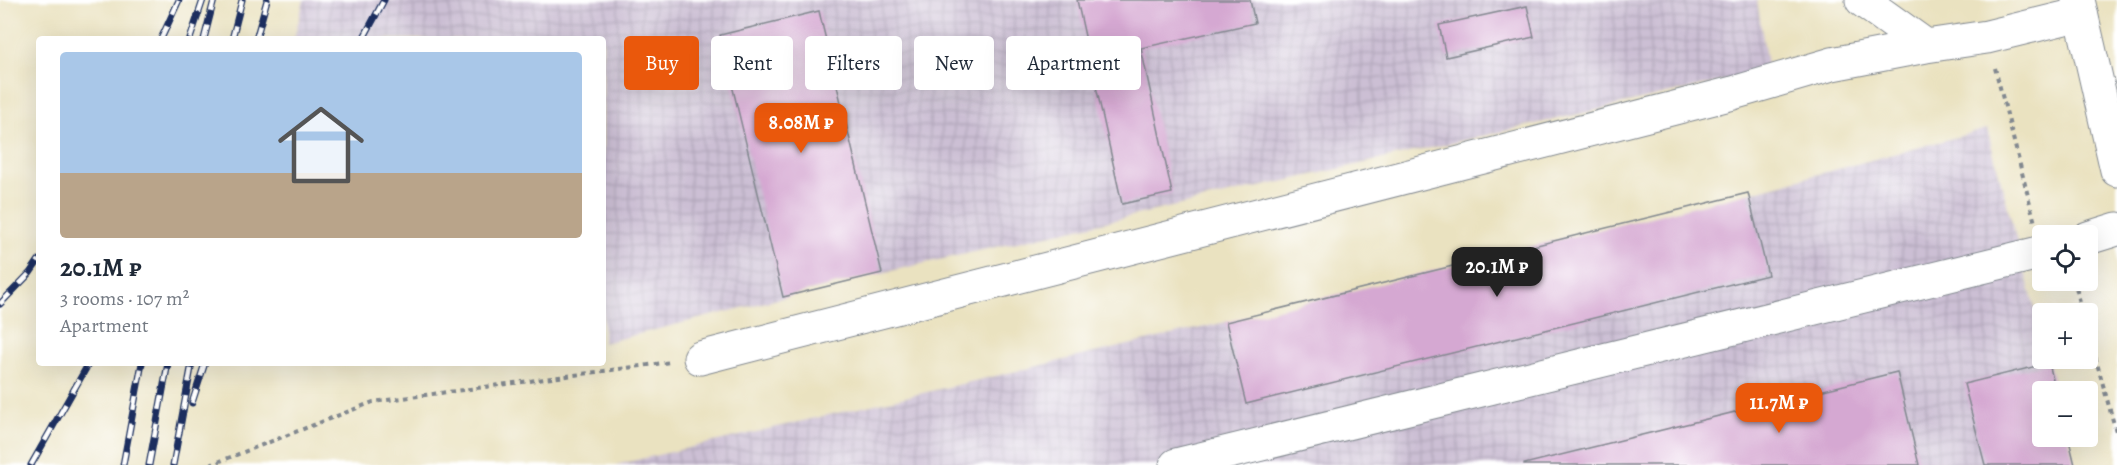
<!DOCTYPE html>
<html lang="en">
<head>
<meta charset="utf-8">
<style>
	body { margin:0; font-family:Alegreya,serif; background:#f2f2f3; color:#1f2937; height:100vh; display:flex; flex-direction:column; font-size:22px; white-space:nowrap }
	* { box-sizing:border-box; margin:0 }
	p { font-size:20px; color:#747a83 }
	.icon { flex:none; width:33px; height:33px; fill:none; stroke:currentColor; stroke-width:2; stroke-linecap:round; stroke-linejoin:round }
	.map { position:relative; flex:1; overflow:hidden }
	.panel { position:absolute; left:36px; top:36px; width:570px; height:330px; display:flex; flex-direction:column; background:#fff; border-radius:6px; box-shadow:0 6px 24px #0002 }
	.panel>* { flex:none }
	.banner { position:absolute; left:624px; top:36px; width:570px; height:54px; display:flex; gap:12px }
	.fabs { position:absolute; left:2032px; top:225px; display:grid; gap:12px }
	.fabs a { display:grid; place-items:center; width:66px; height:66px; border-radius:6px; background:#fff; box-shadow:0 6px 24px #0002; font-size:30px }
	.price { position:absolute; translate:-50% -51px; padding:0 14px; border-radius:12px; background:#ea580c; color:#fff; font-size:20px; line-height:39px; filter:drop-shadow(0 2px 3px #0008) }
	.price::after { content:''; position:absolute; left:50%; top:36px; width:18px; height:14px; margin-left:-9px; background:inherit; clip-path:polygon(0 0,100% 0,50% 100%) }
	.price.current { background:#222; color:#fff }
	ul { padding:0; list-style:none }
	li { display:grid; align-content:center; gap:12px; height:318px; padding:0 24px }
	li span { display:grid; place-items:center; height:186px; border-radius:6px; color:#555 }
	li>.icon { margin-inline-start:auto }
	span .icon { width:108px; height:108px; fill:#fffc; stroke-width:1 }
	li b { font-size:26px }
	.tag { padding:0 21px; border-radius:6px; background:#fff; box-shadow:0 6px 24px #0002; font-size:21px; line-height:54px }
	.tag.current { background:#ea580c; color:#fff }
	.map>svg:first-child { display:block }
</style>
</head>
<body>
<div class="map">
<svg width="2117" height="465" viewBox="0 0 2117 465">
	<defs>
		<pattern id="industrial-grid" width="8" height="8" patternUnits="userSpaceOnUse" patternTransform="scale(1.5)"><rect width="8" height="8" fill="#ccbfd4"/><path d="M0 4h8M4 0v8" fill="none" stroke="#afa4b8"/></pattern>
	</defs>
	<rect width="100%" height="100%" fill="#fff"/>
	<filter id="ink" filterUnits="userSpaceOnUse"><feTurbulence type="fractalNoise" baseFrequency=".0167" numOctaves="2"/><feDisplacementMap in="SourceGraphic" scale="12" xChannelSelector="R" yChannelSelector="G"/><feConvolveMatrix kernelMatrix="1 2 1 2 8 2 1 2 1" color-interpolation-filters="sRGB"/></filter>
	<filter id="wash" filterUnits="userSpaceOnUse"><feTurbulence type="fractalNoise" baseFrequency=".008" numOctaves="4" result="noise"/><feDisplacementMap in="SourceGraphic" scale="24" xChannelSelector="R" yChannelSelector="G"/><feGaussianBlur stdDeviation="1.35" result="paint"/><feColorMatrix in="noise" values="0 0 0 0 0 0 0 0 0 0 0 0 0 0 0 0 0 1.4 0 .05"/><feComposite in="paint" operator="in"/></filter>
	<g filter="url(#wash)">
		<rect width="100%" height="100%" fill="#eae2c0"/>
		<path fill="url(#industrial-grid)" d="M304,0H1757L1768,71L882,273L603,343V39H294Z
			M1987,129L2043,339V358L2048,359L2056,391L2043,392V436L2075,465H615L1226,322L1748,193Z"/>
		<g id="blocks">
			<path fill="#d5a8d2" d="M1077,0H1250L1255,23L1141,48L1172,193L1122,204Z
				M1527,6L1534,37L1446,57L1439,25Z
				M819,11L882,273L783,297L720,35Z
				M1748,193L1768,275L1246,404L1226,322Z
				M2049,363L2056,392H2043V436H2068L2075,465H1985L1964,384Z
				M1897,372L1919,465H1524V464Z"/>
		</g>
	</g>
	<g filter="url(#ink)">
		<use href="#blocks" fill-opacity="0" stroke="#82888f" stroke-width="1.5"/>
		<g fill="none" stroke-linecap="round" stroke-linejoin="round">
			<g stroke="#82888f" stroke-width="35">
				<path id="minor" d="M1862,0L1926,46L1987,37L2081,14
					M2088,238L2117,229
					M700,358L1733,93L1832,64L1926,46
					M1176,465L2043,252"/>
			</g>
			<g stroke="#82888f" stroke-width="35">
				<path id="major" d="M2078,0L2117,170"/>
			</g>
			<path stroke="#82888f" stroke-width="4" stroke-dasharray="4.5 4.5" stroke-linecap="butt" d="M1995,68L2035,223
				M2074,280L2083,314
				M2088,331L2117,435
				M210,465L373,402L671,362"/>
			<use href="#minor" stroke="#fff" stroke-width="33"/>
			<use href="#major" stroke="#fff" stroke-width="33"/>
			<path stroke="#1b2f5e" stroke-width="1.5" d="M2117,0V1"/>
			<g stroke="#1b2f5e" stroke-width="7">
				<path id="rail" d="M161,39L179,0
					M190,39L203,0
					M204,39L214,0
					M232,39L242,0
					M256,39L267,0
					M363,39L384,0
					M0,304L30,273L39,260
					M192,403L205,363
					M31,465L89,363
					M123,465L142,363
					M149,465L168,363
					M173,465L192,363"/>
			</g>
			<use href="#rail" stroke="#fff" stroke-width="4.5" stroke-dasharray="14" stroke-linecap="butt"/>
		</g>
	</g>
</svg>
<div class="fabs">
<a><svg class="icon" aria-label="locate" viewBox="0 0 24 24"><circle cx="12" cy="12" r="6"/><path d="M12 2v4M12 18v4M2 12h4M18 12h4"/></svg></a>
<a>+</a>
<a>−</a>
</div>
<b class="price" style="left:801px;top:154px">8.08M ₽</b>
<b class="price current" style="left:1497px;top:298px">20.1M ₽</b>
<b class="price" style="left:1779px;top:434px">11.7M ₽</b>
<div class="banner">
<a class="tag current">Buy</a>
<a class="tag">Rent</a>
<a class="tag">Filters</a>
<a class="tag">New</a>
<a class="tag">Apartment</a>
</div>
<section class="panel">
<ul>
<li><span style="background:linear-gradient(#a9c7e8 65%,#b9a48a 0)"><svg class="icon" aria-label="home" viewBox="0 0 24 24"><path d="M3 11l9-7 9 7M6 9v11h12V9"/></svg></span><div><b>20.1M ₽</b><p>3 rooms · 107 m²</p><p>Apartment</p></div></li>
</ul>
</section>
</div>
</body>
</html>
